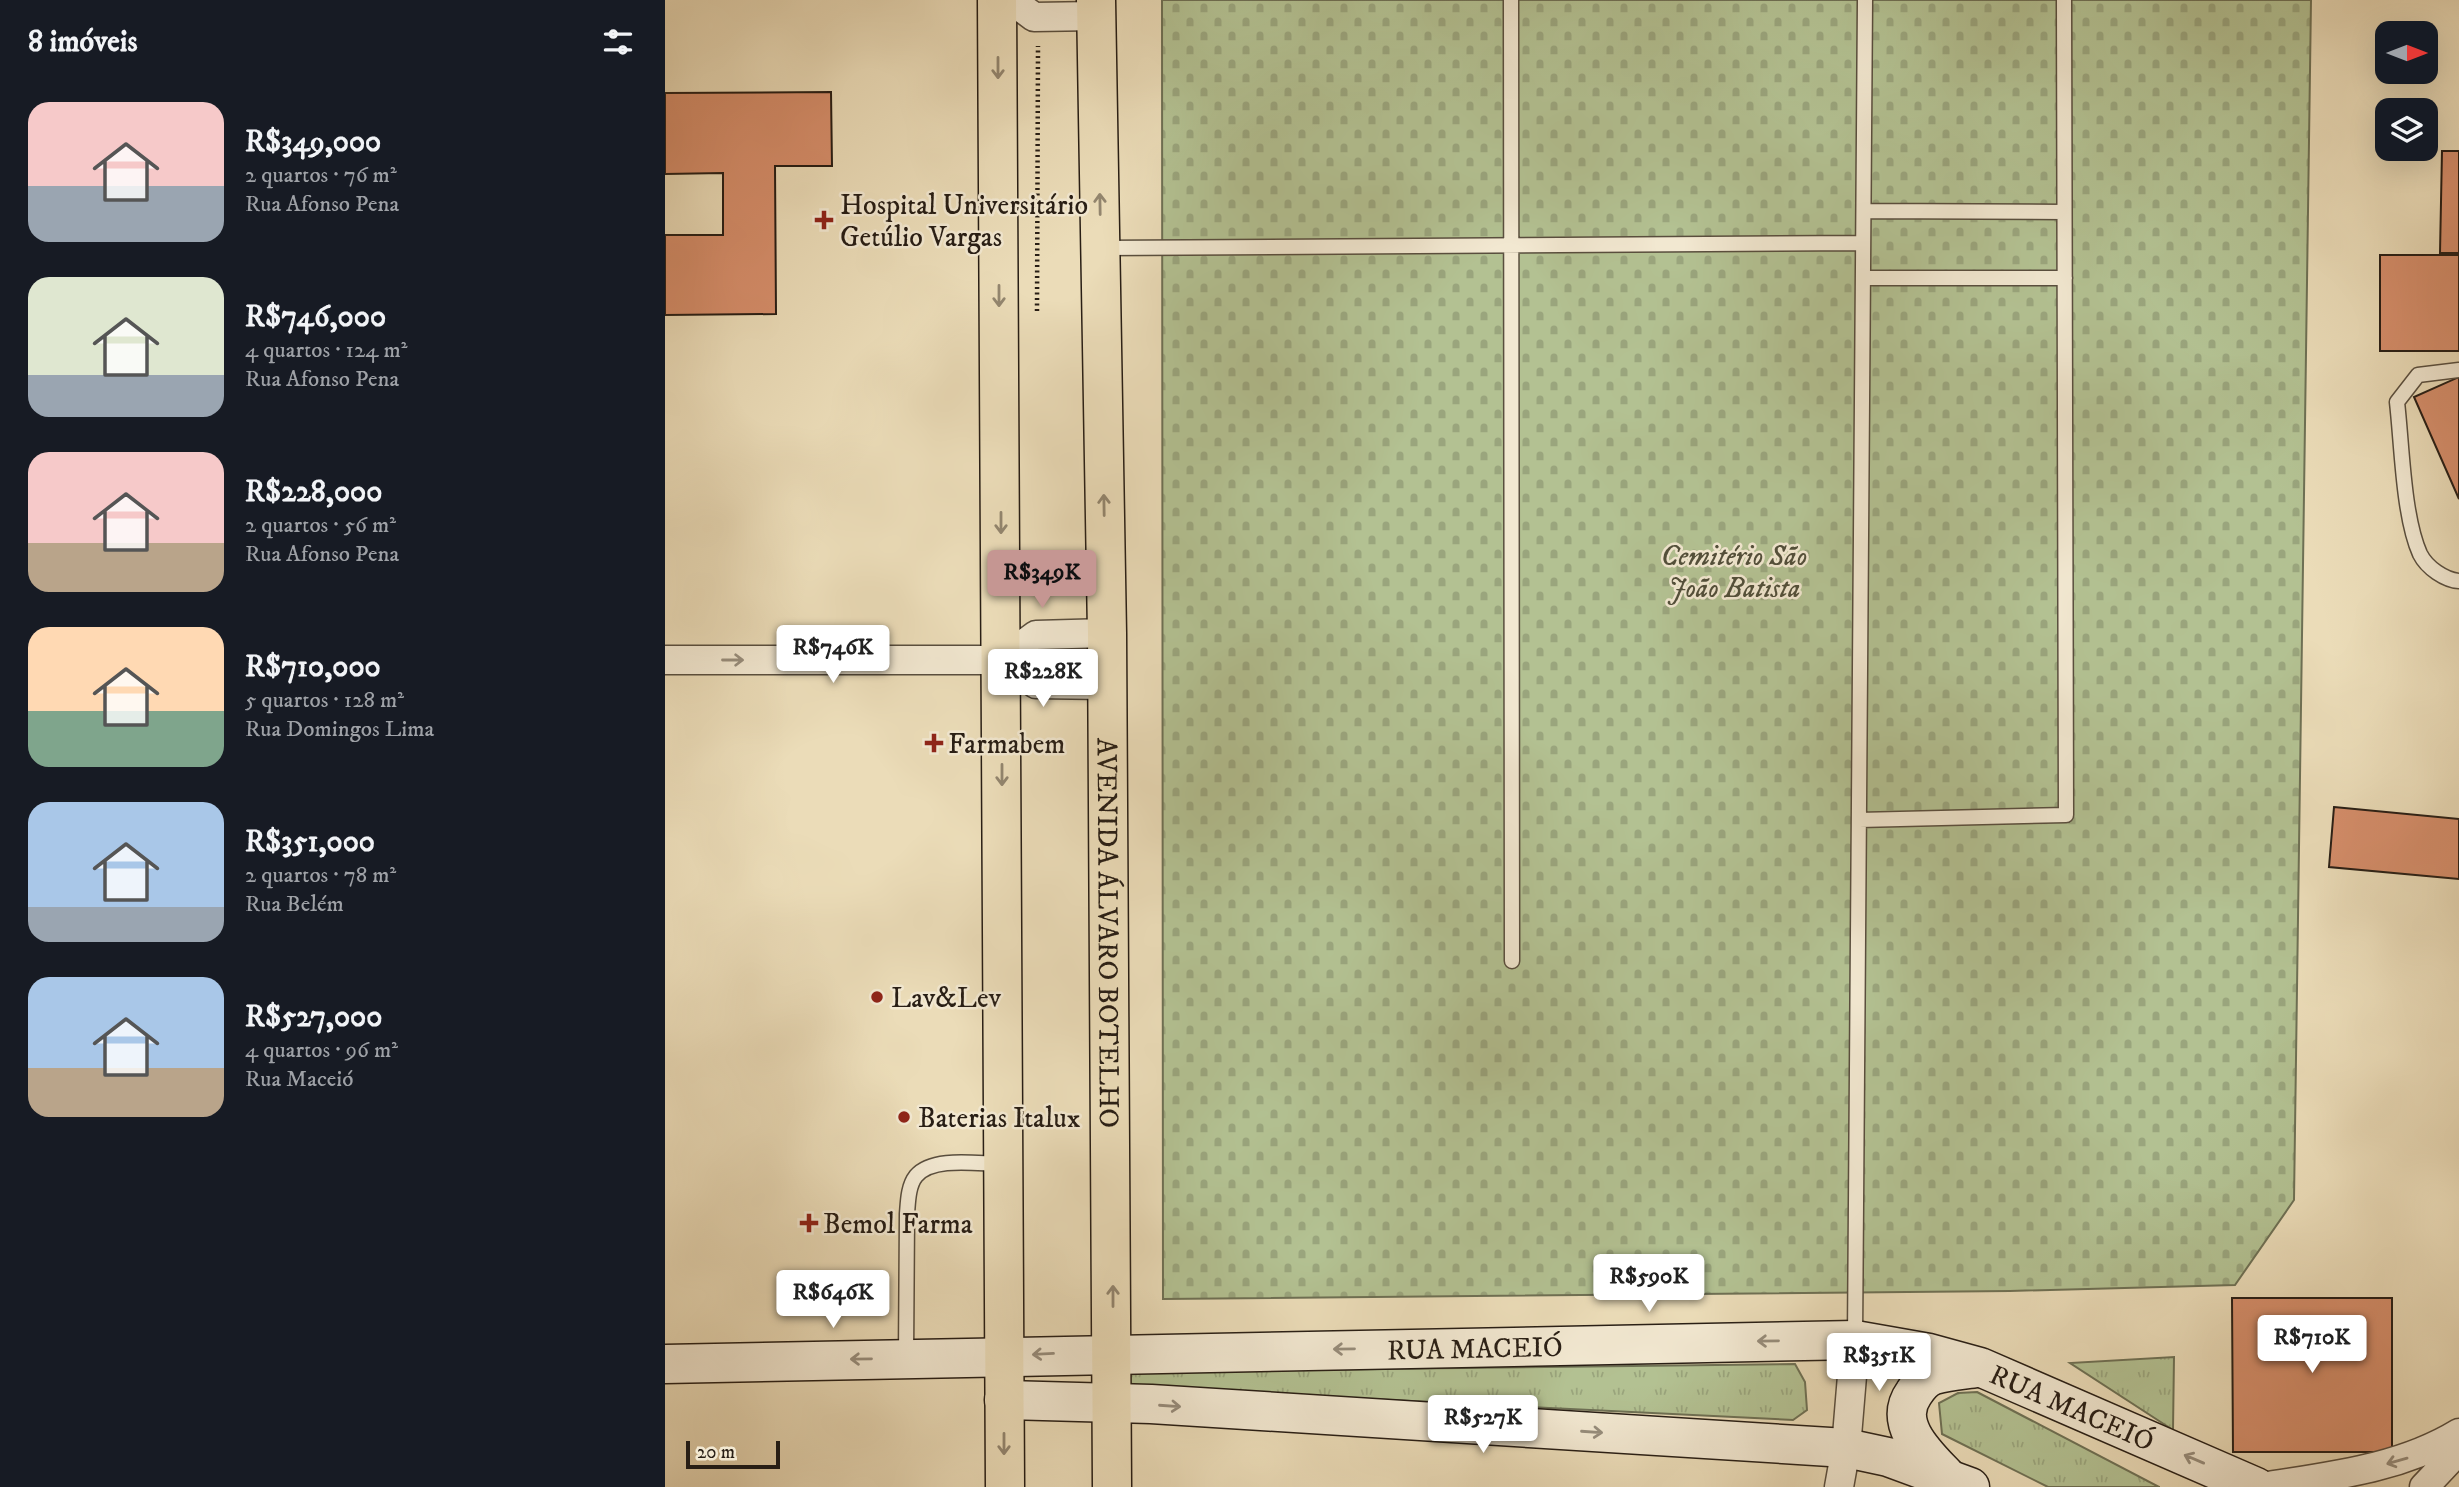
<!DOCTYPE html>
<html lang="pt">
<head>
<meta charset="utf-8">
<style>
	body { margin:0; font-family:"IM FELL DW Pica",serif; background:#20242c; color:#f1f3f6; height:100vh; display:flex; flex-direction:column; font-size:26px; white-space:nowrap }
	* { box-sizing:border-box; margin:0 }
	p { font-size:23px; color:#9ea1a6 }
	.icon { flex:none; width:38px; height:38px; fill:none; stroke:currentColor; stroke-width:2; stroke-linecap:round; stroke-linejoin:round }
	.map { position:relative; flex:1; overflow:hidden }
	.sheet { display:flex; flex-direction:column; background:#171b24; width:665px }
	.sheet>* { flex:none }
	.needle { width:46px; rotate:90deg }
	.controls { position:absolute; left:1710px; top:21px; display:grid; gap:14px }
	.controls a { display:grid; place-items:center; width:63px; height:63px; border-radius:14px; background:#171b24; box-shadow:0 7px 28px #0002; font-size:35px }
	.scale { position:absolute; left:21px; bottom:18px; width:94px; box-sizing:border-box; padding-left:7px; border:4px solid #281e15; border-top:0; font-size:19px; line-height:24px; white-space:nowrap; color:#281e15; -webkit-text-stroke:5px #f2e8d1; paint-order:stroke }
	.price { position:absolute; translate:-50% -60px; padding:0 16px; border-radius:7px; background:#fff; color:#222; font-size:23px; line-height:46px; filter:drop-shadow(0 2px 4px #0008) }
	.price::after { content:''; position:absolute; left:50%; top:42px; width:21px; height:16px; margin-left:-10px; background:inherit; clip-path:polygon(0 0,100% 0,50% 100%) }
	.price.selected { background:#c59692; color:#111 }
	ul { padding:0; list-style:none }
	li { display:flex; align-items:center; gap:21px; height:175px; padding:0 28px }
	li span { display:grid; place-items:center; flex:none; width:196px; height:140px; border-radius:21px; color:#555 }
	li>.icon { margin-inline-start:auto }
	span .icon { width:84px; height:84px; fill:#fffc; stroke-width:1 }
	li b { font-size:30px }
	h2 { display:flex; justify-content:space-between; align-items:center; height:84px; padding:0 28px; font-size:30px }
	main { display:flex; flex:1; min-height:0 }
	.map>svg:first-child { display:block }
</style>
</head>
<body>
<main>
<section class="sheet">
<h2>8 imóveis<svg class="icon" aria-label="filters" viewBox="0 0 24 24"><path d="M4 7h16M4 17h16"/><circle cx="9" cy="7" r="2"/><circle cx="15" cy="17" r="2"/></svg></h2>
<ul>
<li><span style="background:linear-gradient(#f6c9c9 60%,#9aa5b1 0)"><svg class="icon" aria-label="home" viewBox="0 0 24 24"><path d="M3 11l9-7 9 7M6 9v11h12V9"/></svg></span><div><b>R$349,000</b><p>2 quartos · 76 m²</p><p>Rua Afonso Pena</p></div></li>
<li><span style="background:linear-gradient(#dfe7d0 70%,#9aa5b1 0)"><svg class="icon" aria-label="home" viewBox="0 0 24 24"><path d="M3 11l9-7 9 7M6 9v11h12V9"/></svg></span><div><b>R$746,000</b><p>4 quartos · 124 m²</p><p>Rua Afonso Pena</p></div></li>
<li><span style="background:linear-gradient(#f6c9c9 65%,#b9a48a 0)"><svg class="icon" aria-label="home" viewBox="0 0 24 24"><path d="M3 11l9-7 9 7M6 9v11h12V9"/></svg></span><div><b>R$228,000</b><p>2 quartos · 56 m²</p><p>Rua Afonso Pena</p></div></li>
<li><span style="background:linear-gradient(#ffd9b3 60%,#7fa58c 0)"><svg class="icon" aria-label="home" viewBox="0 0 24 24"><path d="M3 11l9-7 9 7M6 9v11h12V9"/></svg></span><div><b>R$710,000</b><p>5 quartos · 128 m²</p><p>Rua Domingos Lima</p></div></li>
<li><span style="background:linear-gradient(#a9c7e8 75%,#9aa5b1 0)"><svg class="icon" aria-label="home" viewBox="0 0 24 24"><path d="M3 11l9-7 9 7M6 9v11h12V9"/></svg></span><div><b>R$351,000</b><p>2 quartos · 78 m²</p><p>Rua Belém</p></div></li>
<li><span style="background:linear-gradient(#a9c7e8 65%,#b9a48a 0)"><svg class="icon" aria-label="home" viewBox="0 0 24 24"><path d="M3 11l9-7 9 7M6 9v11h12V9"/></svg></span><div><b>R$527,000</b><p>4 quartos · 96 m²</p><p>Rua Maceió</p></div></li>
</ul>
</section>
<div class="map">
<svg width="1794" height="1487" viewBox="0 0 1794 1487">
	<defs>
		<pattern id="cemetery-stones" width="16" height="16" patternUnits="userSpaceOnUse" patternTransform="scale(1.75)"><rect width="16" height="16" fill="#b3c192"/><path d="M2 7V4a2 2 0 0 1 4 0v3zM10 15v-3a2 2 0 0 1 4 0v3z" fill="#9aa57d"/></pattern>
		<pattern id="park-tufts" width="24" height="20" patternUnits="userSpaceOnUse" patternTransform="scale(1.75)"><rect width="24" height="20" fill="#b3c192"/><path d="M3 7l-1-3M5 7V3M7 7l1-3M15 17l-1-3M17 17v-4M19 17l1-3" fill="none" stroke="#9aa57d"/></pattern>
	</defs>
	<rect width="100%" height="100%" fill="#ebdcb8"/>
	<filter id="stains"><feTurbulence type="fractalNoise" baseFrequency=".00286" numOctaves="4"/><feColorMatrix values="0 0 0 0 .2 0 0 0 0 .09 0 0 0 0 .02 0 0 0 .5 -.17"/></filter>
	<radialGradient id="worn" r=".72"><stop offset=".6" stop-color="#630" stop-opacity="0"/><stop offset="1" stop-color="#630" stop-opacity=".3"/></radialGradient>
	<path fill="url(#cemetery-stones)" stroke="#6e7054" stroke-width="2" d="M497,0H1646L1629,1200L1570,1285L1345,1291L498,1299Z"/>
	<path fill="url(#park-tufts)" stroke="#6e7054" stroke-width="2" d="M1509,1357L1508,1430L1405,1363Z
		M1130,1364L1140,1382L1142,1410L1128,1420L463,1387V1372Z
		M1312,1392L1494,1487H1495H1383L1277,1434L1274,1403L1293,1393Z"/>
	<path fill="#d68e6b" stroke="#281e15" stroke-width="2" d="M166,92L167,166H110L111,314L0,315V235H58V173L0,174V93Z
		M1777,151H1794V253H1775Z
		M1715,255H1794V351H1715Z
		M1794,377V499L1749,397Z
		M1669,807L1794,819V879L1664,867Z
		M1567,1298H1727V1452H1568Z"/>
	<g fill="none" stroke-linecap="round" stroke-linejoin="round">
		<g stroke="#594e3e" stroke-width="17">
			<path id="service" d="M846,0L847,961
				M1199,211L1399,212
				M437,248L1198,243
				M1198,278H1400
				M1794,370L1753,375L1732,402C1737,445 1738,516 1755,554C1762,568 1780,580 1794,581
				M1194,820L1401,815L1399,0
				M1190,1338L1200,0
				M241,1357L242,1214C243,1202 243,1186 251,1176C268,1156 313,1164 336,1164"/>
		</g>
		<g stroke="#594e3e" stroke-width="31">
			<path id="minor" d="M346,0L369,17L431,16
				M0,660H337L371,684L442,685
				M337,660L371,635L442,633
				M1174,1487L1181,1448L1190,1340
				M1598,1487C1665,1476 1735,1469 1794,1433
				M1759,1487L1794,1450"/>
		</g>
		<g stroke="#281e15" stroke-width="41">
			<g id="secondary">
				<path id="s1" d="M0,1364L1190,1340L1264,1353L1315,1367L1591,1487"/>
				<path d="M339,1400L486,1404L1181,1448L1223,1457L1305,1487"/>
				<path d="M1281,1476C1261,1455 1227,1424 1249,1393C1254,1385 1260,1378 1269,1375C1283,1371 1298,1370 1312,1368"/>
			</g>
		</g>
		<g stroke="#281e15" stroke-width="41">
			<g id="primary">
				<path d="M332,0L340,1487"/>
				<path id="s2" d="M431,0L442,633L447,1487"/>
			</g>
		</g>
		<path stroke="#281e15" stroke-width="4.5" stroke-dasharray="2 3.5" stroke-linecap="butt" d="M372,311L373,46"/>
		<use href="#service" stroke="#f2e8d1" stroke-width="14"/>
		<use href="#minor" stroke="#f2e8d1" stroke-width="28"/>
		<use href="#secondary" stroke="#f2e8d1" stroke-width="38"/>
		<use href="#primary" stroke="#ebdcb8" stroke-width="38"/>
	</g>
	<defs><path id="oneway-shaft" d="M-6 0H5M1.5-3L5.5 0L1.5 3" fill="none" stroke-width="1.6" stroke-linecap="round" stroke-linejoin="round" transform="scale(1.75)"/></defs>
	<g stroke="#93866f">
		<use href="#oneway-shaft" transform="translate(333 68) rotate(90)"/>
		<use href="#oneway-shaft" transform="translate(435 204) rotate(-91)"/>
		<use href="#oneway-shaft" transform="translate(334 296) rotate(90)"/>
		<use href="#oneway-shaft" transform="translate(439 505) rotate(-91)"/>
		<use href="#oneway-shaft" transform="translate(336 523) rotate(90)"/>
		<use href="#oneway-shaft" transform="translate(337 775) rotate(90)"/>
		<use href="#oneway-shaft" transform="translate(448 1296) rotate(-90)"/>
		<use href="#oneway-shaft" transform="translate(339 1444) rotate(90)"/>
	</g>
	<g stroke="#978d7c">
		<use href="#oneway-shaft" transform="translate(68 660)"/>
		<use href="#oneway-shaft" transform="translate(1103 1341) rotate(179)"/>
		<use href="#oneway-shaft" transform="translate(679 1349) rotate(179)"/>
		<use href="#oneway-shaft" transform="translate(378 1354) rotate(177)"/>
		<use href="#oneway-shaft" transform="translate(196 1359) rotate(179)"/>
		<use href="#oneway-shaft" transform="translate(505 1406) rotate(4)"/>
		<use href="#oneway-shaft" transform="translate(927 1432) rotate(4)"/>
		<use href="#oneway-shaft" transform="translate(1529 1459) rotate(-157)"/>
		<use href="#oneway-shaft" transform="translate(1732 1461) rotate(164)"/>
	</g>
	<g fill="#8f2418" stroke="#f2e8d1" stroke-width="2.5">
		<path d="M155.5 209.5h7v7h7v7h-7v7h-7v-7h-7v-7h7z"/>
		<path d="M265.5 732.5h7v7h7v7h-7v7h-7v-7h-7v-7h7z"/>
		<circle cx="212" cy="997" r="7"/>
		<circle cx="239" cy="1117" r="7"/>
		<path d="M140.5 1212.5h7v7h7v7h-7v7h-7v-7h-7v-7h7z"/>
	</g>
	<g text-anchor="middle" stroke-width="5" stroke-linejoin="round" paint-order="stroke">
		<g font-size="28" fill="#281e15" stroke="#f2e8d1" text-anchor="start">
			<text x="175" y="214">Hospital Universitário<tspan x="175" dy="32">Getúlio Vargas</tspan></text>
			<text x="283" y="753">Farmabem</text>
			<text x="226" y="1007">Lav&amp;Lev</text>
			<text x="253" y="1127">Baterias Italux</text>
			<text x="158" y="1233">Bemol Farma</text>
		</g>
		<g font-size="28" font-style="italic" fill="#524f3a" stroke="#f2e8d1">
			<text x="1069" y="565">Cemitério São<tspan x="1069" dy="32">João Batista</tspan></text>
		</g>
		<g font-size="28" fill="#281e15" stroke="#f2e8d1">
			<text dy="10" stroke="none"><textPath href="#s2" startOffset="933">AVENIDA ÁLVARO BOTELHO</textPath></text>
			<text dy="10" stroke="none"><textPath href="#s1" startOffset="810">RUA MACEIÓ</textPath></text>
			<text dy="10" stroke="none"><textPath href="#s1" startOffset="1419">RUA MACEIÓ</textPath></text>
		</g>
	</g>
	<rect width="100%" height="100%" filter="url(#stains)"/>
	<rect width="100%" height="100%" fill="url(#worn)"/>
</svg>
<div class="controls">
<a><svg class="needle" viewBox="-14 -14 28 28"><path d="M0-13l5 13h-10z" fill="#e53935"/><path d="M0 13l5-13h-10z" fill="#9ea1a6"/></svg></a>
<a><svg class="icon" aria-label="layers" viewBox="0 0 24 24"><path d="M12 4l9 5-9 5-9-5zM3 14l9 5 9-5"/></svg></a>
</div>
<div class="scale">20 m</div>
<b class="price selected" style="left:377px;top:610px">R$349K</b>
<b class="price" style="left:168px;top:685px">R$746K</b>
<b class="price" style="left:378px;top:709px">R$228K</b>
<b class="price" style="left:984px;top:1314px">R$590K</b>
<b class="price" style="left:168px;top:1330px">R$646K</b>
<b class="price" style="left:1647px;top:1375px">R$710K</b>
<b class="price" style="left:1214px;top:1393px">R$351K</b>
<b class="price" style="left:818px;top:1455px">R$527K</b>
</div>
</main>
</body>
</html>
